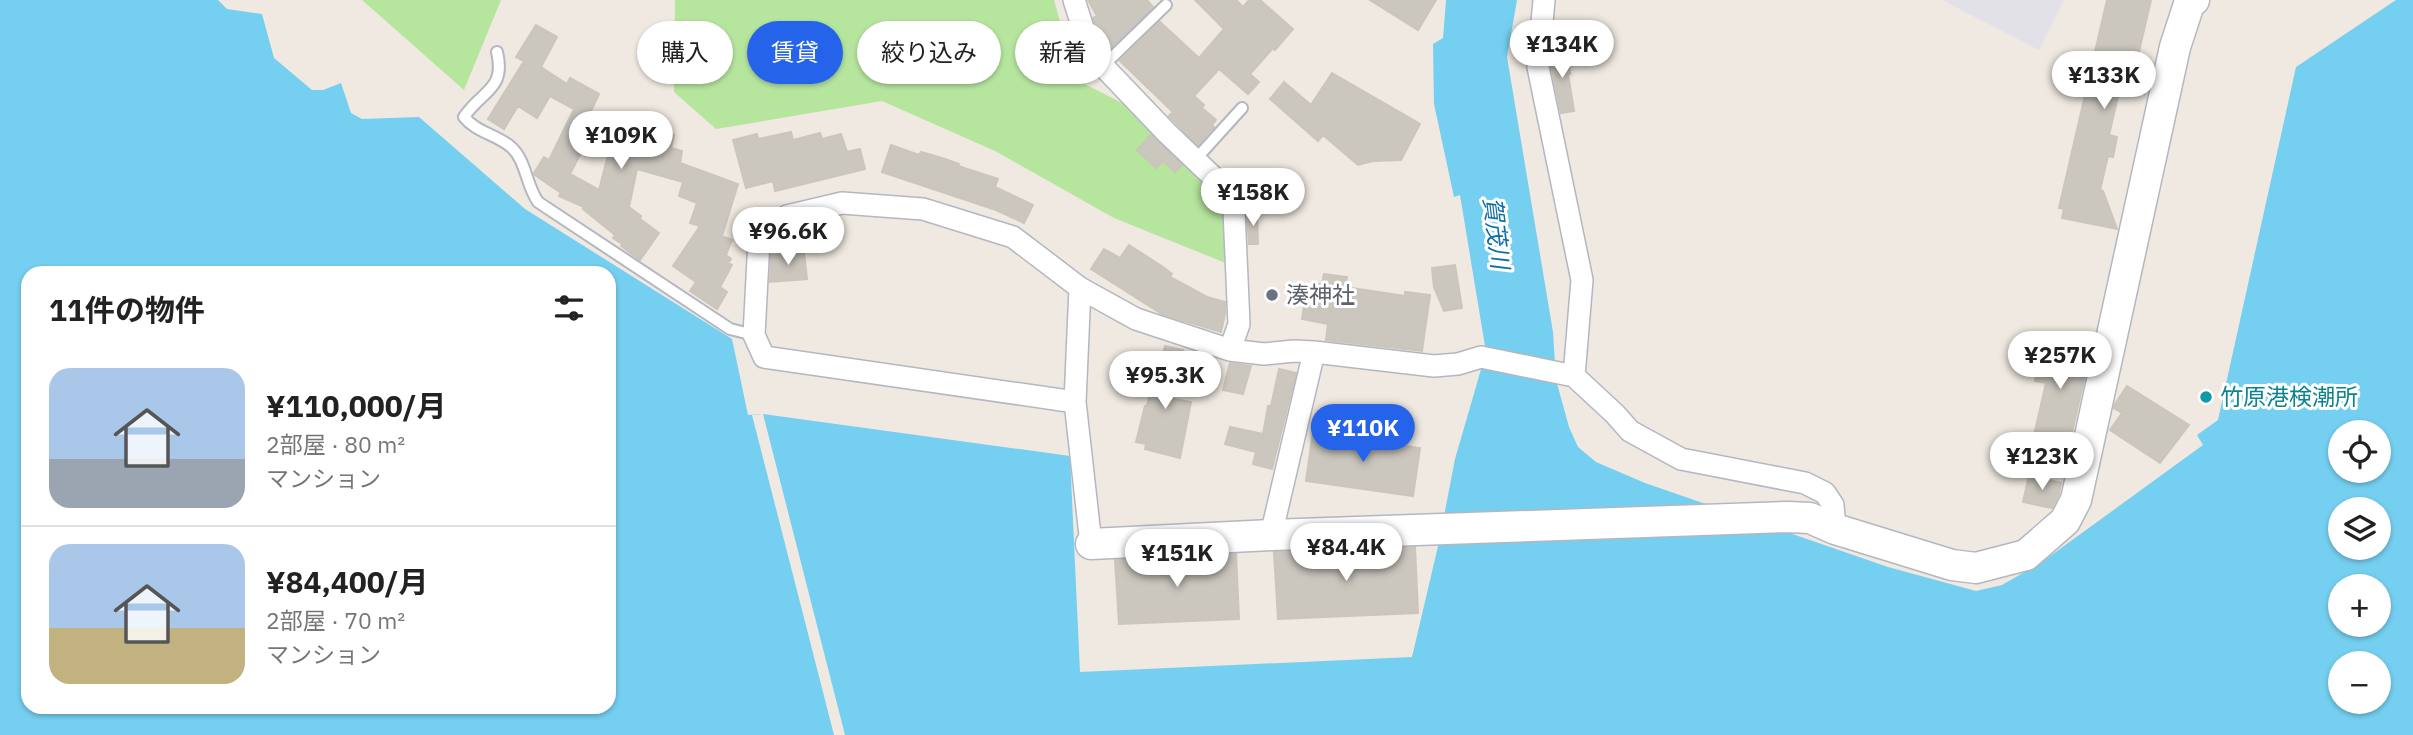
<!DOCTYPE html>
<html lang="ja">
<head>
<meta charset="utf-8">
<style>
	body { margin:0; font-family:"IBM Plex Sans","Noto Sans JP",sans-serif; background:#f6f6f6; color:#222; height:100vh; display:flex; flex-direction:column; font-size:26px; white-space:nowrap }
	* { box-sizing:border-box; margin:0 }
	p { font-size:23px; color:#767676 }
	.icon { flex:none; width:38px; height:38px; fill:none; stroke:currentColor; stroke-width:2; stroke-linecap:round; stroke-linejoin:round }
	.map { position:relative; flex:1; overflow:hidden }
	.sheet { position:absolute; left:21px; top:266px; width:595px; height:448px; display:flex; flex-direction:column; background:#fff; border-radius:21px; box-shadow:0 2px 5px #0004 }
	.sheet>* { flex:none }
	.banner { position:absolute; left:637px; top:21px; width:665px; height:63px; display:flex; gap:14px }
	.tools { position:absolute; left:2328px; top:420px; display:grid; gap:14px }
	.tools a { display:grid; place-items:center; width:63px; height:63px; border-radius:50%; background:#fff; box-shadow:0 2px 5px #0004; font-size:35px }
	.price { position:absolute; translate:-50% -60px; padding:0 16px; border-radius:24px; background:#fff; color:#222; font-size:23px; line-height:46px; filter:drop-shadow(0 2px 4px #0008) }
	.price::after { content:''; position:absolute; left:50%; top:42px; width:21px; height:16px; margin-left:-10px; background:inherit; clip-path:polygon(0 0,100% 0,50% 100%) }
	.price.selected { background:#2563eb; color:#fff }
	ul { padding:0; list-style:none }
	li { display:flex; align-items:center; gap:21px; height:175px; padding:0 28px }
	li+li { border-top:2px solid #e0e0e0 }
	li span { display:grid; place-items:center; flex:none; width:196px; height:140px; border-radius:21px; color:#555 }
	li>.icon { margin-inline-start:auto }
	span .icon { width:84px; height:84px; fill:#fffc; stroke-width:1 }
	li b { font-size:30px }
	h2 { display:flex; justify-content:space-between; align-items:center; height:84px; padding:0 28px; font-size:30px }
	.pill { padding:0 24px; border-radius:32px; background:#fff; box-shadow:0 2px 5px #0004; font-size:24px; line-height:63px }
	.pill.selected { background:#2563eb; color:#fff }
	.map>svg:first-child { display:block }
</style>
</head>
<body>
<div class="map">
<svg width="2413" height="735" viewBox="0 0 2413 735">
	<rect width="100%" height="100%" fill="#efe9e1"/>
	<path fill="#e3e1e8" d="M1942,0H2064L2039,50Z"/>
	<path fill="#b6e59e" d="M362,0H501L464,90Z
		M675,0H1054L1062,29L1059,71L1130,107L1225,195L1238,268L1114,218L995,151L882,101L716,129L674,92Z"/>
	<path fill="#75cff0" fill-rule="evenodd" d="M0,0H218L227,9L262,14L274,58L312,90H323L341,83L351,113L362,119L419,117L525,209L732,339L748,415L763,414L1070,456L1080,672L1412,657L1439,542L1455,459L1486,352L1460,195L1454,197L1434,104L1433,44L1443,38L1446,0H1517L1507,57L1553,332L1556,380L1569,427L1578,447L1596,462L1645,483L1888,567L1976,591L2002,585L2042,562L2203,445L2197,435L2218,420L2296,67L2396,0H2413V735H0ZM28,273H609V707H28ZM2340,432H2378V471H2340ZM2340,509H2378V548H2340ZM2340,586H2378V625H2340ZM2340,663H2378V702H2340Z"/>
	<path fill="#efe9e1" d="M763,414L845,735H834L752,415Z"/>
	<path fill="#cbc7bf" stroke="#cbc5ba" stroke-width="2" fill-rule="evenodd" d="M1088,0H1147L1153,7L1109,49L1095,23L1093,18L1097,16Z
		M1195,0H1236L1243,7L1249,0H1260L1293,29L1275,50L1273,48L1250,74L1259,82L1248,94L1219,69L1194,96L1204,105L1202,108L1216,120L1212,125L1214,127L1198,145L1169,116L1173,112L1120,61L1160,22L1199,58L1224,29Z
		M1370,0H1436L1418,30Z
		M2107,0H2151L2133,77L2147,80L2144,94L2120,88L2109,135L2117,137L2113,157L2108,156L2100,190L2103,191L2117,229L2062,218L2064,209L2059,208Z
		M536,25L557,37L541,67L567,84L570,78L599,94L585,124L613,138L615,131L639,136L644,118L668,124L666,133L674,135L671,148L682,151L680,163L738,184L722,236L732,240L726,255L731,259L728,263L732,265L720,287L727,292L717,309L690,291L696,282L673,266L700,226L690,223L697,203L679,196L683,182L637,169L629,207L641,216L640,219L659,233L640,260L621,246L622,244L613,238L615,235L583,209L584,207L559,196L561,193L535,175L534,173L544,157L549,160L574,109L550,96L537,118L518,106L504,129L488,119L524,61L516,57ZM584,147L608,155L599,190L570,174Z
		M1069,28L1084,58L1067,65L1057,41L1063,37L1060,31Z
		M1567,50L1570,74H1568L1574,111L1561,113L1551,66L1552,53Z
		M1332,73L1420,124L1401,160L1373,161L1358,165L1323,135L1318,141L1270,99L1284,82L1311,105Z
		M791,132L793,140L820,133L822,139L841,134L847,152L860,149L865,169L775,191L773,181L746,188L733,140L757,134L758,139Z
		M1151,135L1182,165L1175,172L1163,161L1156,168L1137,150Z
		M891,145L919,155L921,152L942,158L959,164L958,166L998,179L995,187L1033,205L1024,223L996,210L882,172Z
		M1257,212L1258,244H1249L1247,213Z
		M1129,245L1163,267L1172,274L1170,277L1207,297L1225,302V314L1221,332L1162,314L1091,269L1104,249L1120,258Z
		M804,252L807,279L770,282L771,255Z
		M1455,265L1462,308L1444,311L1434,287L1432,268Z
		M1324,274L1347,277L1345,287L1405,296V292L1430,295L1422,351L1326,340L1328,324L1302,319L1307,286L1318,287V284H1322Z
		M2046,333L2089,344L2083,367L2087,368L2067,453L2032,444L2046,383L2035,381Z
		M1165,346L1183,350L1170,398L1191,402L1180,458L1145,449L1146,444L1136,442L1145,406H1147L1150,393L1153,394Z
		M1230,363L1251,366L1243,394L1223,390Z
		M1279,369L1296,373L1272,469L1253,464L1256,452L1225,444L1230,427L1263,434L1268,406H1271Z
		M2127,386L2189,425L2160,463L2110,430L2122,413L2114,408L2115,404Z
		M1313,432L1420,448L1413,496L1306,481Z
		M2029,475L2061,483L2059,494L2052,508L2023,502Z
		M1415,547L1418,613L1278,619L1274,552Z
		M1236,554L1239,619L1119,624L1115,560Z"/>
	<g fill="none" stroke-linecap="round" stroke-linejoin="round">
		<g stroke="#b4b7c1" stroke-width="14">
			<path id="lane" d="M497,52C506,90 482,90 464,117C477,133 496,134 511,147C526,160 526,185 538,202L730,329L754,335
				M1103,66L1166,5
				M1195,160L1242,108"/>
		</g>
		<g stroke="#b4b7c1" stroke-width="24">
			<path id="street" d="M1074,0L1083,28L1103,66L1167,133L1231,194L1234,210L1239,324L1230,350
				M1544,0L1538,67L1582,280L1574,376
				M1080,288L1075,402L1091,544
				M1075,402L764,357L754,335L759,240L787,216L842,203L923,209L1013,237L1080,288L1136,319L1230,350L1264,354L1294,351L1314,352L1434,366L1458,364L1481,357L1574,376L1615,414L1630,431L1681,459L1805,483L1825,493L1833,505L1835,529
				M1271,535L1314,352"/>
		</g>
		<g stroke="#b4b7c1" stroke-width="33">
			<path id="secondary" d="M1091,544L1271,535L1788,517L1810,518L1835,529L1952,565L1976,568L2026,555L2065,521L2076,500L2175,47L2189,4L2194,0"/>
		</g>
		<use href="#lane" stroke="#fff" stroke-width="10"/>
		<use href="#street" stroke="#fff" stroke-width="21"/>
		<use href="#secondary" stroke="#fff" stroke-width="30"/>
	</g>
	<circle fill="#6b7280" stroke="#fff" stroke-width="2.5" cx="1272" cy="295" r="7"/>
	<circle fill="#0f9aa8" stroke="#fff" stroke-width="2.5" cx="2206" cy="397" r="7"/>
	<g text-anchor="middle" stroke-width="6" stroke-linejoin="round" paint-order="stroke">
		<g font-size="23" fill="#5b616d" stroke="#fff" text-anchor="start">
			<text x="1286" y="303">湊神社</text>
		</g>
		<g font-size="23" fill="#0d838f" stroke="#fff" text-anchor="start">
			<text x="2220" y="405">竹原港検潮所</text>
		</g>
		<g font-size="24" font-style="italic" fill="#0d6fa3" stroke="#fff">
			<text transform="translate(1496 233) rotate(83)" y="8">賀茂川</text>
		</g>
	</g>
</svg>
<div class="tools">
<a><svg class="icon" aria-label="locate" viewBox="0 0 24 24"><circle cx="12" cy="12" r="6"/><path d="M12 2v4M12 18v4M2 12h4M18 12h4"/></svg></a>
<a><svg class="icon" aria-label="layers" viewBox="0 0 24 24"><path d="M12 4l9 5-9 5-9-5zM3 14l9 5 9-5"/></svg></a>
<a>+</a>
<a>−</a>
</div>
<b class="price" style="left:1562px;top:80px">¥134K</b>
<b class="price" style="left:2104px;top:111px">¥133K</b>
<b class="price" style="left:621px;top:171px">¥109K</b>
<b class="price" style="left:1253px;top:228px">¥158K</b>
<b class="price" style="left:788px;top:267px">¥96.6K</b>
<b class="price" style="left:2060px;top:391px">¥257K</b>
<b class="price" style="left:1165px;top:411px">¥95.3K</b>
<b class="price selected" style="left:1363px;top:464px">¥110K</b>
<b class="price" style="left:2042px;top:492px">¥123K</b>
<b class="price" style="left:1346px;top:583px">¥84.4K</b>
<b class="price" style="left:1177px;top:589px">¥151K</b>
<div class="banner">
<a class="pill">購入</a>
<a class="pill selected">賃貸</a>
<a class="pill">絞り込み</a>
<a class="pill">新着</a>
</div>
<section class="sheet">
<h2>11件の物件<svg class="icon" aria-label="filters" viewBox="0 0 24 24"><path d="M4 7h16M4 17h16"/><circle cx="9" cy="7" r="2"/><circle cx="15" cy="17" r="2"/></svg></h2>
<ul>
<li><span style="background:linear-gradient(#a9c7e8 65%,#9aa5b1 0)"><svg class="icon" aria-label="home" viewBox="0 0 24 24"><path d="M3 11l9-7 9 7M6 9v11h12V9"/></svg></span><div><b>¥110,000/月</b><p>2部屋 · 80 m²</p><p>マンション</p></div></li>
<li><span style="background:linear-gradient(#a9c7e8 60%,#c2b280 0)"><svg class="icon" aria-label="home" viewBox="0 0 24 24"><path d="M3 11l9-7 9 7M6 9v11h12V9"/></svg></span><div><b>¥84,400/月</b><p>2部屋 · 70 m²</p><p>マンション</p></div></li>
</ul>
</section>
</div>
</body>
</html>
